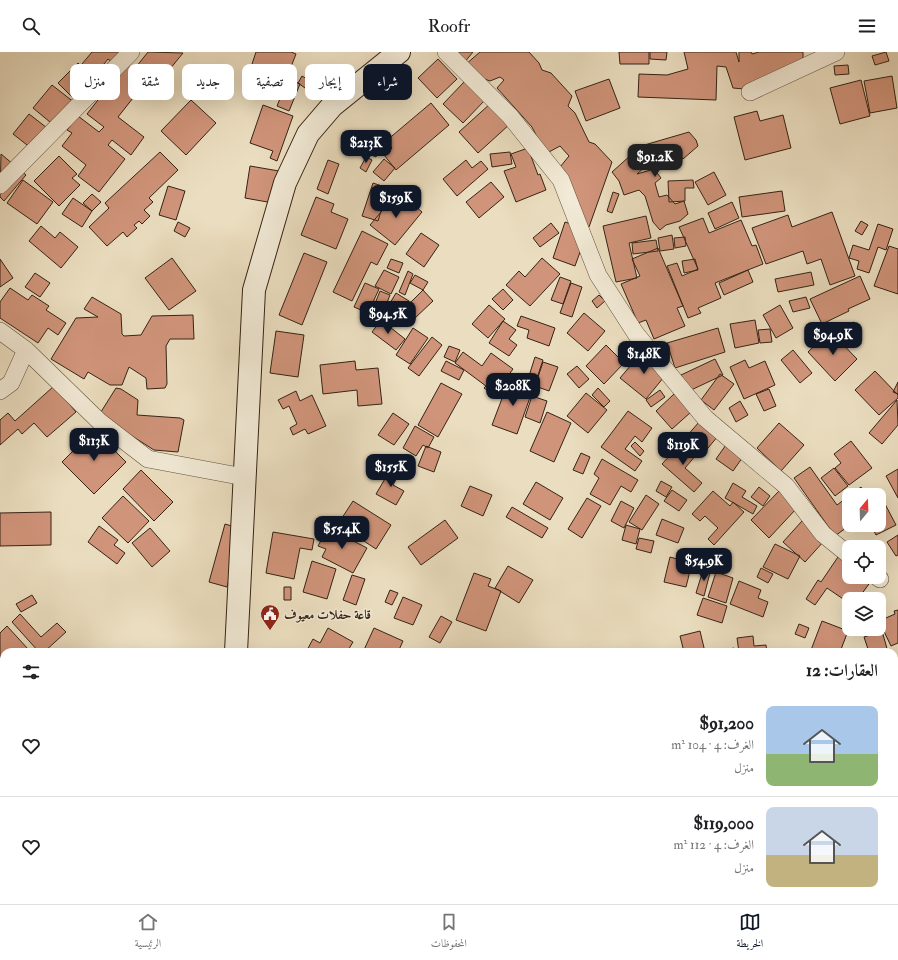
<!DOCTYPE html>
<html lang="ar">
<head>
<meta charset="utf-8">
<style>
	body { margin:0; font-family:"IM FELL Double Pica",Amiri,serif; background:#f2f2f2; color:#202124; direction:rtl; height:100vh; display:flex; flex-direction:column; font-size:15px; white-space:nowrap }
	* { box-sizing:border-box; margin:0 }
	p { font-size:13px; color:#757577 }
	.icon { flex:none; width:22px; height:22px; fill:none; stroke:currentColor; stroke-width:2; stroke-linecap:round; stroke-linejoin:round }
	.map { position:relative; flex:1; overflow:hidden; direction:ltr }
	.side { position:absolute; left:0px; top:596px; width:898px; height:256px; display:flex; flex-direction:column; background:#fff; border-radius:12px 12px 0 0; box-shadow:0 4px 16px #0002; direction:rtl }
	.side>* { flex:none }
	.banner { position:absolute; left:12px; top:12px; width:400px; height:36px; direction:rtl; display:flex; gap:8px }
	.needle { width:26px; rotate:19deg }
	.fabs { position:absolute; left:842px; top:436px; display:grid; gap:8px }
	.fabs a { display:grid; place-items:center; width:44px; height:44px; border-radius:8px; background:#fff; box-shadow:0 4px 16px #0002; font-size:20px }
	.price { position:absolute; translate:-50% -34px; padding:0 9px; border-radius:8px; background:#111827; color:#fff; font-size:13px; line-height:26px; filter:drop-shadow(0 1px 2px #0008) }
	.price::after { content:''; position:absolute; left:50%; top:24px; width:12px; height:9px; margin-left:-6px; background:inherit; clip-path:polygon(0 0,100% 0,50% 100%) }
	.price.on { background:#222; color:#fff }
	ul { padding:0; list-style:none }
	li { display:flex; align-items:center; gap:12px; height:100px; padding:0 20px }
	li+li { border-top:1px solid #e0e0e0 }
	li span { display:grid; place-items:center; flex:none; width:112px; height:80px; border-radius:8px; color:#555 }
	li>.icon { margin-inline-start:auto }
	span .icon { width:48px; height:48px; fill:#fffc; stroke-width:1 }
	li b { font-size:17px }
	h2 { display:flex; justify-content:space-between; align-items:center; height:48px; padding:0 20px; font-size:17px }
	.chip { padding:0 14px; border-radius:8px; background:#fff; box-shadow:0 4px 16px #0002; font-size:14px; line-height:36px }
	.chip.on { background:#111827; color:#fff }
	header { display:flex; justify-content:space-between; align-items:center; height:52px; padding:0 20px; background:#fff; font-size:18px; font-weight:600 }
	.tab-bar { display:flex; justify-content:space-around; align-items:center; height:56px; border-top:1px solid #e0e0e0; background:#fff; font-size:11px; color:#757577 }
	.tab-bar a { display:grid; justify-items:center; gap:2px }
	.tab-bar .on { color:#111827 }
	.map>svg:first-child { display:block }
</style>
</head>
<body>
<header><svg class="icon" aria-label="menu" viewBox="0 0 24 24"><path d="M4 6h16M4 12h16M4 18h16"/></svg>Roofr<svg class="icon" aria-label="search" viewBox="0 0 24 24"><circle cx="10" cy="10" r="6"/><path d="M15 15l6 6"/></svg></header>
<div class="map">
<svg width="898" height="852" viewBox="0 0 898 852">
	<rect width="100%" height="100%" fill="#ebdec0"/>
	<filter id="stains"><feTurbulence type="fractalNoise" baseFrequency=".005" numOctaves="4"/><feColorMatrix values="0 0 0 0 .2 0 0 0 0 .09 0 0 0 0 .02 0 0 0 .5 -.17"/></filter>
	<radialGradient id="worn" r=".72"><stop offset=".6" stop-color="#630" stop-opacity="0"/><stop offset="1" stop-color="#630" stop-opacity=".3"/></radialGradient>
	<path fill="#d0947a" stroke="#352314" d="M92,0H138L123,19L108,7L95,23L82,12Z
		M148,0L183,1L152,39L144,32L118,65L144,85L131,103L112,88L108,93L125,107L99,140L78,124L86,113L62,94L72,81L67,78L78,64L99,80L104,75L87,62L126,12L143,26L146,22L136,15Z
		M256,0H291L296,2L280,43L263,36L267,24L250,18Z
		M450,0H473L464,11Z
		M480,0H529L539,11L542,18L551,21L572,44L568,54L575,61L589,90L595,92L612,110L589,175L583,169L560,115L569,104L560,94L549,100L540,91L532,75L497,36L504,28L500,25L490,29L474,23L465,13Z
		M619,0H649V12H620Z
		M650,0H667L666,8L650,7Z
		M684,0H736L739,10V0H751L752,2L759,0H803V12L744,37L733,36L726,15L717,14L716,48L638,45L639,22L667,23L688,17Z
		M886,0L889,9L875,13L872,4Z
		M438,7L457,27L437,46L418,26Z
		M78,11L99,31L79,52L58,31Z
		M848,13L849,22L835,23L834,14Z
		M302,24L310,29L305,36L298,31Z
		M892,24L897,56L870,61L864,29Z
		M288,27L300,32L289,59L277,54Z
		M609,27L620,56L586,69L575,39Z
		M861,28L870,64L840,72L830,36Z
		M465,29L485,48L463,71L443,52Z
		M52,33L75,51L56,75L33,56Z
		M191,48L216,71L186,103L161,79Z
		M431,51L449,73L396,118L384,103L392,96L386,89Z
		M491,51L510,72L478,101L459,80Z
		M263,53L293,64L277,109L270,106L273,99L250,91Z
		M757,59L760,69L783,63L791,96L745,108L734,65Z
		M29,62L51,79L36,100L13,82Z
		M355,79L382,90L376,105L350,94Z
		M689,80L696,88L698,94L683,107L674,96L662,100L637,122L654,117L661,126L655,131L659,145L667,143L675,152L684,149L688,162L680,169L666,173L660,178L653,170L645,144L639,138L624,143L619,129L612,120L641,94Z
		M528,96L538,123L540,122L546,138L516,150L504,119L516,115L511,102Z
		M160,100L178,118L149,146L153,150L144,158L150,164L142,172L139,169L134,173L137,176L127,185L123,180L107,194L89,175L109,156L105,151Z
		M510,100L512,112L492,115L490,102Z
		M1,102L26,123L4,149L0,145Z
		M59,104L77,122L72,126L80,133L59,154L34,129Z
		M366,105L372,108L366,120L360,116Z
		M384,107L395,116L384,129L373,120Z
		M328,108L339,112L328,142L317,137Z
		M466,108L472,116L481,109L488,117L457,144L443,127Z
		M250,114L279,119L273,151L245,146Z
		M714,120L726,143L708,153L695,130Z
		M23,128L53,150L37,172L7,151Z
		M693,128L694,136H685V149L669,150L668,129Z
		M491,130L504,145L479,166L466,150Z
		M373,131L388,136L378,169L362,164Z
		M168,134L185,139L176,168L159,163Z
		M782,139L785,159L742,165L739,145Z
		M398,140L422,160L395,193L370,173Z
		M613,140L619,142L612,161L607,159Z
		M92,142L101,150L92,159L83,151Z
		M316,145L334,152L331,160L348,167L336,197L301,183Z
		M73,146L92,159L82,175L62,162Z
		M732,150L739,166L715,177L708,161Z
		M832,160L855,224L830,233L821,207L807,212L803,199L766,212L752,176L788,163L792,175Z
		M646,164L651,186L629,191L637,226L616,230L603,174Z
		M703,166L709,181L741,168L752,194L756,193L763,212L715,231L721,246L698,256L701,261L688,266L667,214L677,211L682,224L698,217L679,175Z
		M861,169L868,173L862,183L855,179Z
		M178,170L190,176L185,185L174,179Z
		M565,170L588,178L575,214L553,206Z
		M551,171L559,181L540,195L533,186Z
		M878,172L893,177L886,198L878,195L869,221L857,217L859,209L849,206L853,193L869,198Z
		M41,174L55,186L60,180L78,195L61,216L29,189Z
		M362,179L388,192L377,213L371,210L352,249L333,240Z
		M421,181L439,193L424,215L406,202Z
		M672,183L674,197L660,199L658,186Z
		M685,185L686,194L675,196L674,186Z
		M656,188L658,199L633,202L632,191Z
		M889,194L898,197V242L874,234Z
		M658,196L683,254L677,256L685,274L654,287L646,268L638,271L621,232L640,224L632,207Z
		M304,201L327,210L302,273L279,263Z
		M172,206L196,239L169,258L145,226Z
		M542,206L560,222L530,254L506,233L519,219L525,225Z
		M0,207L13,226L0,235Z
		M391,207L403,211L399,221L387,216Z
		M695,207L698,218L684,221L682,209Z
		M384,218L399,225L391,242L375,234Z
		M748,218L753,230L724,243L719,231Z
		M408,219L413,222L405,243L399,240Z
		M811,220L814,233L778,240L775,227Z
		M35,221L50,231L40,245L25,235Z
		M415,223L428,230L423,238L410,231Z
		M860,224L870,247L848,257L849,259L822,272L810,247Z
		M560,225L571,229L563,252L551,248Z
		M365,231L379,237L368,261L354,255Z
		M571,231L582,235L572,265L560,261Z
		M10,236L28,248L32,243L49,254L46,258L66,271L58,283L48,276L38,291L0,266V250Z
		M503,237L513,248L503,258L492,247Z
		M423,238L433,249L415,266L405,256Z
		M380,239L390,243L386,253L376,249Z
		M396,241L409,249L404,258L408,260L403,268L386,258Z
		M599,243L605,249L597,256L592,249Z
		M92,245L121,262L122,282L124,284L141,283L152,264L193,263L194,287H170L166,294L167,332L165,336L147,337L146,326L129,315L122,333H110L88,320L84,327L51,307L76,266L98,265L84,257Z
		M806,245L810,256L793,260L789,249Z
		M374,249L382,254L377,262L370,257Z
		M489,253L505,267L488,286L472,272Z
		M780,253L793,276L776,286L763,263Z
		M584,261L605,279L588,299L567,281Z
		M521,264L555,276L549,294L527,286L529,278L517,274Z
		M381,268L405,287L396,298L372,280Z
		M755,268L759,291L735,296L730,272Z
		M503,269L516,278L509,287L517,293L509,304L489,291Z
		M854,270L861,292L850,295L844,274Z
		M413,276L428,286L410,312L396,303Z
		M718,276L725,300L675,316L667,291Z
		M770,277L772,290L760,291L758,278Z
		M276,279L304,283L298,325L270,321Z
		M830,279L857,307L835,329L808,300Z
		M432,285L442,293L419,324L408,316Z
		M606,293L624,311L604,332L586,314Z
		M449,294L460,298L455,310L444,305Z
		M793,298L812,321L800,331L781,308Z
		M643,299L668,320L646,347L620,326Z
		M463,300L482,314L491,301L513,317L494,343L484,336L486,334L455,311Z
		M535,305L543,308L537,326L529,324Z
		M715,307L723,323L689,339L681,323Z
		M745,308L749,316L765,309L775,333L744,347L730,315Z
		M355,309L356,318L378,316L382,352L358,354L357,338L323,342L320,313Z
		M446,309L464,318L459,328L441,319Z
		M543,310L558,315L549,339L535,334Z
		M577,314L589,327L579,336L567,322Z
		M875,319L898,343V346L879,363L855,338Z
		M720,322L734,332L714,358L701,348Z
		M509,328L533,337L517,382L492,373Z
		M898,330V342L893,340Z
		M441,331L462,342L438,385L418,373Z
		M54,334L76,360L47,385L34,371L22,382L18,377L0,393V368L8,361L15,369Z
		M116,336L121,337L138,348L137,363L180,366L184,368L178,400L154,398L99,363Z
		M598,336L610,349L604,355L592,343Z
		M769,337L776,354L764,359L756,342Z
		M660,338L665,345L651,355L646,348Z
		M296,339L300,349L312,343L326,374L308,382L305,377L293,383L290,376L297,372L289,354L283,357L278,348Z
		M586,341L607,358L588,381L567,364Z
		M674,342L691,360L672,377L656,359Z
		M532,344L547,349L540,371L525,365Z
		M897,348L898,373L882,392L869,381Z
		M740,349L748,363L736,370L729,356Z
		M628,359L652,376L642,390L635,384L625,397L642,409L635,419L601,395Z
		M547,360L571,371L554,410L530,399Z
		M393,361L409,372L394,393L378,383Z
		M700,369L718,384L703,402L685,386Z
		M779,371L804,393L781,419L757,396Z
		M415,374L434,385L428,396L423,393L416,404L403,396Z
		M94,378L126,410L94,442L62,410Z
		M683,389L697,402L685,416L702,431L694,440L662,412Z
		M851,389L872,416L849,433L835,416L841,411L834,402Z
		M635,390L644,399L640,404L631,394Z
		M728,390L745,402L733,419L716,407Z
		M426,394L441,400L434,420L418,414Z
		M581,401L590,405L583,422L573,418Z
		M602,407L638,428L631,440L621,434L610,453L590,442L599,426L594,422Z
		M392,415L400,420L393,433L404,439L396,453L376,442Z
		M810,415L837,453L849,444L850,473L835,484L794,426Z
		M834,416L848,434L835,444L821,426Z
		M898,417V446L886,424Z
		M141,418L173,450L154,469L123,437Z
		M661,429L672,435L666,445L656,439Z
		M536,430L563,446L550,468L523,452Z
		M733,431L746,439L742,445L757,454L753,462L725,446Z
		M470,434L492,443L483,464L461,454Z
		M759,435L770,444L763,454L751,445Z
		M861,435L867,443H850Z
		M672,438L687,448L679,459L664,449Z
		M713,439L730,454L733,450L744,460L714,493L708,487L718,476L705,464L700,469L692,462Z
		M779,439L797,456L769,486L751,468Z
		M646,443L659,452L642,478L629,470Z
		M123,444L149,469L128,491L102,466Z
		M587,446L601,454L582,486L568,477Z
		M353,449L391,473L376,497L338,472Z
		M621,449L634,456L624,476L611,469Z
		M885,452L896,473L876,483L871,473H879V455Z
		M512,455L548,476L542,486L506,465Z
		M51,460V493L0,494V461Z
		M662,467L684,476L678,491L656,483Z
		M445,468L458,486L421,513L408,495Z
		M802,469L824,489L805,510L783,490Z
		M225,472L242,477L227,535L209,530Z
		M626,473L640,477L636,492L622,488Z
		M99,474L118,488L114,493L125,501L117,512L88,490Z
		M150,476L170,499L152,515L132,491Z
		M328,476L367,496L353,521L322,505L326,497L318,494Z
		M273,480L314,487L312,498L300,496L294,527L266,521Z
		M898,483V503L896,504L887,490Z
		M639,486L654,489L651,501L636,497Z
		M775,492L800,504L788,527L763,515Z
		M840,502L849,508V525H874L858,547H849V551L827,536L815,553L806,547L818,528L821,530Z
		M670,505L692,511L686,535L664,530Z
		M312,509L336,517L327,547L303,540Z
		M508,514L533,528L519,551L495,536Z
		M704,515L711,517L704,544L696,541Z
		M761,516L773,522L768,531L757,525Z
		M716,520L733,526L726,551L708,545Z
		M474,521L491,527L488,534L501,539L486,579L456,568Z
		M352,523L365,527L356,553L343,548Z
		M739,529L761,538L758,546L768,550L763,565L730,552Z
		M284,535H291V548H284Z
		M390,538L398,541L392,553L385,550Z
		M32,543L37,551L21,560L16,552Z
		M403,545L422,553L413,573L394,566Z
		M703,546L727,554L722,571L697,563Z
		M898,558V591L891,594L879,569L895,562L894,559Z
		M20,562L41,585L57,571L66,580L44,600H39L12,570Z
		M441,564L452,570L440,591L429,585Z
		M822,569L848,579L840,600H817L811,598Z
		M799,572L809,576L805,586L795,582Z
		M7,574L28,597L24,600H4V621L0,617V581Z
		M328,576L353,590L347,600H306L313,587L320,591Z
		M374,576L403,589L398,600H363Z
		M700,579L705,600H684L680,584Z
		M882,579L888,600H869L864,585Z
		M753,584L754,594L766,593L767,600H739L737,586Z
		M734,596L735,600H716Z
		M897,611L898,619L894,621V612Z
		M897,627L898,628V646L894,640V630Z
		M0,635L4,638V650L0,655Z
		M895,677L898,679V696L894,694Z
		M894,696L898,698V726L894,724Z
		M894,837L898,852H866L865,848H894Z
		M319,848H340V852H319Z
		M398,848H420V852H399Z
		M426,848H474L473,852H426Z
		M480,848H511L510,852H479Z
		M700,848H747L752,852H698Z
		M758,848H772L769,852H763Z
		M812,848H844L813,852Z"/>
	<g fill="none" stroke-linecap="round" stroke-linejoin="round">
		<g stroke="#62523f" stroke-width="18">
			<path id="street" d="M446,0L510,64L561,128L598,223L636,282L705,366L786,434L823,482L849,503
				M750,40L836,0
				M0,133L131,0
				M0,279L26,298L100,370L148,407L244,425
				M0,339L11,331L26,298
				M877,525L880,527"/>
		</g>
		<g stroke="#352314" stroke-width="24">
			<path id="secondary" d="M236,600L254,238L285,131L308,82L332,54L399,0
				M280,848L281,852"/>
		</g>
		<use href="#street" stroke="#f2ead6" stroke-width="17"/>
		<use href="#secondary" stroke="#f2ead6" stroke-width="22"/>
	</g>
	<defs>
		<g id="civic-pin" transform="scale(1)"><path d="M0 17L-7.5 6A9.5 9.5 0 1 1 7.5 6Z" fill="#8f2418" stroke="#f2ead6"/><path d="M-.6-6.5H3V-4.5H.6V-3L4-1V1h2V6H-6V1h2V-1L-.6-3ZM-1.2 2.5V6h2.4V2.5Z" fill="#fff"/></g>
	</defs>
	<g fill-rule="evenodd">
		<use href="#civic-pin" x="270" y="562"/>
	</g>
	<g text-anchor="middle" stroke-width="3" stroke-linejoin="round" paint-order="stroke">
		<g font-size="13" font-weight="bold" fill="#352314" stroke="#f2ead6" text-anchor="start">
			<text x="284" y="567">قاعة حفلات معيوف</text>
		</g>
	</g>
	<rect width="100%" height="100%" filter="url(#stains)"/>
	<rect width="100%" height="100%" fill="url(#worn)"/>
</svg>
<div class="fabs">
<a><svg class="needle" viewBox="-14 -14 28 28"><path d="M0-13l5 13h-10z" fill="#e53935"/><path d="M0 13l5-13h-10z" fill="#757577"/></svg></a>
<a><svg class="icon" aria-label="locate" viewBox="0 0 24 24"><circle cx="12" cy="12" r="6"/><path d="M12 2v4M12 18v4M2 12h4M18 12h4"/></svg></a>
<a><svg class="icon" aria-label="layers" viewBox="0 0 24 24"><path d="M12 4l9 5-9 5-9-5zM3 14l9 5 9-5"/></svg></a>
</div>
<b class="price" style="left:366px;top:112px">$213K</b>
<b class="price on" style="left:655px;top:126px">$91.2K</b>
<b class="price" style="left:396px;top:167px">$159K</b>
<b class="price" style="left:388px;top:283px">$94.5K</b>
<b class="price" style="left:833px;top:304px">$94.9K</b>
<b class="price" style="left:644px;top:323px">$148K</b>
<b class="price" style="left:513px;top:355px">$208K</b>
<b class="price" style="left:94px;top:410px">$113K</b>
<b class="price" style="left:683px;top:414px">$119K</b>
<b class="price" style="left:391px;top:436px">$155K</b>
<b class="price" style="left:342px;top:498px">$55.4K</b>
<b class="price" style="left:704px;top:530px">$54.9K</b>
<div class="banner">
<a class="chip on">شراء</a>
<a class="chip">إيجار</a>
<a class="chip">تصفية</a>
<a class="chip">جديد</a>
<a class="chip">شقة</a>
<a class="chip">منزل</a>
</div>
<section class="side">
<h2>العقارات: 12<svg class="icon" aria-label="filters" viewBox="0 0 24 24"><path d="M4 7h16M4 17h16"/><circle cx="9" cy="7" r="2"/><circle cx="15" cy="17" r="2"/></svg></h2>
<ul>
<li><span style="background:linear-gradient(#a9c7e8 60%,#8fb573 0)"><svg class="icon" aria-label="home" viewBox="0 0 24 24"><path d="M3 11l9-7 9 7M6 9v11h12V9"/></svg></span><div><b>$91,200</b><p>الغرف: 4 · 104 m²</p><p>منزل</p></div><svg class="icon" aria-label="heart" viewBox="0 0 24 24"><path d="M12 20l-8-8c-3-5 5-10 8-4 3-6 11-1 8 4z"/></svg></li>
<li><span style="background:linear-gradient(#c9d6e8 60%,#c2b280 0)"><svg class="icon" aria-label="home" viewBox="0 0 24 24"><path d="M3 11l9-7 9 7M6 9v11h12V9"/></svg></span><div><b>$119,000</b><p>الغرف: 4 · 112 m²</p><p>منزل</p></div><svg class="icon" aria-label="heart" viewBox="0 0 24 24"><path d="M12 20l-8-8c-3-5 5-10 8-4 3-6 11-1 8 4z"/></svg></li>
</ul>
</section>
</div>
<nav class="tab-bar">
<a class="on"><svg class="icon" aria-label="map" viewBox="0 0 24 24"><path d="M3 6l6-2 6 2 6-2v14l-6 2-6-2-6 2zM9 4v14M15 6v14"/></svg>الخريطة</a>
<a><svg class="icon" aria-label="saved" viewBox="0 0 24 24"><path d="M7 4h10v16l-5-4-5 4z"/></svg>المحفوظات</a>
<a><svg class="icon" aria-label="home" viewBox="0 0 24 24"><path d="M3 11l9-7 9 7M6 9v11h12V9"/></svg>الرئيسية</a>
</nav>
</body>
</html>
